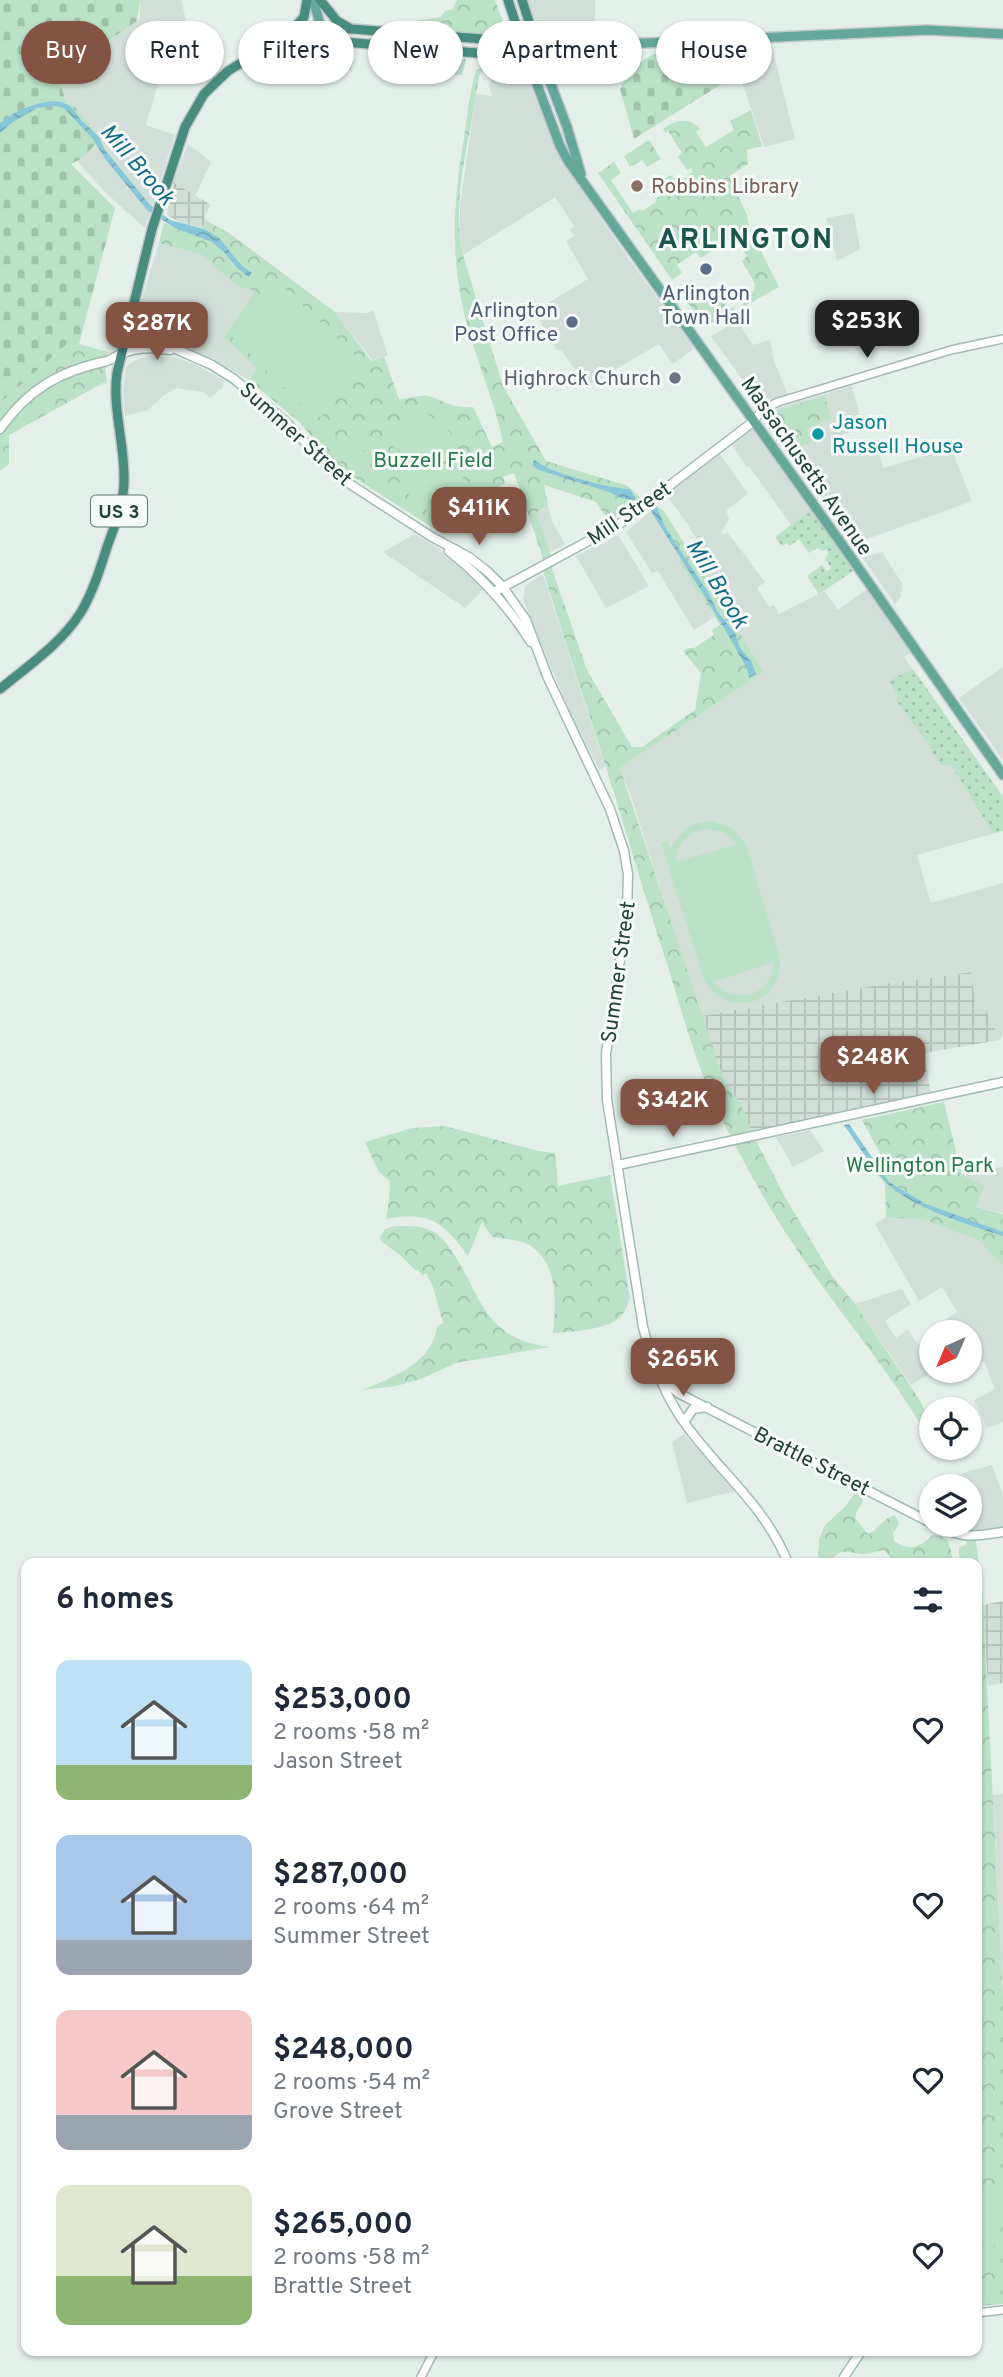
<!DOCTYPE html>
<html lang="en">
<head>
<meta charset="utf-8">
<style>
	body { margin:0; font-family:Overpass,sans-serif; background:#f6f6f7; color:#1f2937; height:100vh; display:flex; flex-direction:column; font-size:26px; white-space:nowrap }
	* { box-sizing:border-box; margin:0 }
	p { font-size:23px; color:#747a83 }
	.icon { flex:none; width:38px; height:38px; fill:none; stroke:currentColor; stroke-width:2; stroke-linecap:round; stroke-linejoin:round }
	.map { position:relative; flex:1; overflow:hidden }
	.sheet { position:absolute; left:21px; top:1558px; width:961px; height:798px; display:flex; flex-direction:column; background:#fff; border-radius:14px; box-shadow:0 2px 5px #0004 }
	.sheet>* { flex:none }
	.top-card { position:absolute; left:21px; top:21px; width:962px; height:63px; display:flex; gap:14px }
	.needle { width:46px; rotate:224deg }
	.buttons { position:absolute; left:919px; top:1320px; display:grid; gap:14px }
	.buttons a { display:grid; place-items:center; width:63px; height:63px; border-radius:50%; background:#fff; box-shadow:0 2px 5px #0004; font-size:35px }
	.price { position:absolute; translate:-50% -60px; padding:0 16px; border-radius:14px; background:#835344; color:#fff; font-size:23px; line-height:46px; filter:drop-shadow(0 2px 4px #0008) }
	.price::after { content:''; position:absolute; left:50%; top:42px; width:21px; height:16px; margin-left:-10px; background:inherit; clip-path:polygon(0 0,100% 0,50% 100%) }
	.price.selected { background:#222; color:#fff }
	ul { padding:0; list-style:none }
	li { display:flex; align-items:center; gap:21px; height:175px; padding:0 35px }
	li span { display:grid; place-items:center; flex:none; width:196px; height:140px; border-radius:14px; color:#555 }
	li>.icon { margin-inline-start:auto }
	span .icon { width:84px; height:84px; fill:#fffc; stroke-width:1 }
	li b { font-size:30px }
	h2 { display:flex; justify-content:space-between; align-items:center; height:84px; padding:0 35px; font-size:30px }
	.chip { padding:0 24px; border-radius:32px; background:#fff; box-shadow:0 2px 5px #0004; font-size:24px; line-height:63px }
	.chip.selected { background:#835344; color:#fff }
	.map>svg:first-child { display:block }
</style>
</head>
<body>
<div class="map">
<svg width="1003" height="2377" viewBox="0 0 1003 2377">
	<defs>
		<pattern id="industrial-grid" width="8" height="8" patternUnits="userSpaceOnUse" patternTransform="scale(1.75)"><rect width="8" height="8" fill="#d2dfd9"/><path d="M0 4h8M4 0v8" fill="none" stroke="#b4c1bb"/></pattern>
		<pattern id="grass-dots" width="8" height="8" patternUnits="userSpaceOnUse" patternTransform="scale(1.75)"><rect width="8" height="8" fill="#bbe1c7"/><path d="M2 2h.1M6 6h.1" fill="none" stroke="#a0c2ac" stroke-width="1.8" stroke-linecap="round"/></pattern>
		<pattern id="forest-crowns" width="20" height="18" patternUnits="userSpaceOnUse" patternTransform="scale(1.75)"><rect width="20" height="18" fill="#bbe1c7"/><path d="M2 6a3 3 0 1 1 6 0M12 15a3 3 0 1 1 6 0" fill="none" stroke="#a0c2ac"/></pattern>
		<pattern id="cemetery-stones" width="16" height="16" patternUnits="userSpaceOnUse" patternTransform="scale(1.75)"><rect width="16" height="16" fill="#bbe1c7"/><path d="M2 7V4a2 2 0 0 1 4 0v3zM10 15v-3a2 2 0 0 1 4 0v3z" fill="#a0c2ac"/></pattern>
		<pattern id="water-waves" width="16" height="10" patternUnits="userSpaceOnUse" patternTransform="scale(1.75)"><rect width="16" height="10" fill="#88c7d8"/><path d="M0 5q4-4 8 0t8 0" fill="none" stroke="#6fa3b0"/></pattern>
	</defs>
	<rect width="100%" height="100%" fill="#e4efea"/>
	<path fill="#d2dfd9" d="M140,0H181L186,20L172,44L163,66L146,125L175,135L145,228L106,193L77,161L81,159L96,133L75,107L66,102L58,76L137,21L140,18Z
		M527,0H595V34L541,37Z
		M772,47L795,139L764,147L739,73L736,55L738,49Z
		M521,62L560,159L628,258L695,348L672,364L659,344L587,386L562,351L557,350L534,311L588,279L566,241L574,236L570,230L574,226L555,197L463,255L460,237V205L476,94L492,96L489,87L491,80L512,72L513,66Z
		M188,144L211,162L195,196L173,182Z
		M854,213L860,249L837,261L826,218Z
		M159,243L202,255L237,285L256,291L257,368L249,380L212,359L139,330L135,321Z
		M373,310L388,356L372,360L335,312L367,313Z
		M737,321L753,345L770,340L774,361L788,394L759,403L711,336Z
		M148,356L178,358L196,365L224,380L222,388L210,398L203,392L177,388L164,395L148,410L125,416L123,392L126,367L135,360Z
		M852,386L863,428L839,436L845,457L877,446L883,468L951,448L972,501L854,544L767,420L778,408Z
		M754,421L815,507L791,525L749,466L747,467L729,441Z
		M717,450L748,494L726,510L729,519L721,534L728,533L765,582L757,588L769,607L774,605L779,614L825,591L838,610L871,586L915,650L904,657L1003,797V831L917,855L931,903L1003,883V1034L1000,1040L985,1008L975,1004L970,972L890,983L701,1016L631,796L620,768L764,672L686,549L698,542L687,523L663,491Z
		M548,505L552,521L565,544L550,552L537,512Z
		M651,511L714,617L694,630L658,571L652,573L626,532Z
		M415,534L454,558L485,588L465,608L383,552Z
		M618,535L649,586L606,608L576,556Z
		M882,552L902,583L901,597L895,604L862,557Z
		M543,574L605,766L602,769H599L570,713L523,600L525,586Z
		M1003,667V760L959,698Z
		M810,1130L824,1151L793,1167L776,1137Z
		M1003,1167V1213L976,1207L985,1187L962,1175Z
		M886,1217L927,1220L982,1242L1003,1265V1422L987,1428L974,1400L995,1389L984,1361L976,1364L970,1349V1332H937L934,1327L957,1312L942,1287L919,1301L875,1224Z
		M902,1289L911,1304L885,1321L896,1338L908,1329L918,1345L931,1338V1351L920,1358L930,1374L911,1385L855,1304Z
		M684,1434L704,1456L736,1491L687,1503L672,1442Z
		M992,1465L1003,1495V1530L975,1535L970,1514V1486H959L956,1475Z
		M1003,1794V1996L993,1795Z"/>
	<path fill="url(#industrial-grid)" d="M173,182L211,205L204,217L207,221L202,228L181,223L167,215Z
		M971,972L975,1004L985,1008L1000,1040L924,1053L931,1095L752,1133L741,1104L725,1084L701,1016L890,983Z
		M1003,1601V1683L988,1686L983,1605Z"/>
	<path fill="url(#grass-dots)" d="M307,46L346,50L352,69L331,78Z
		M412,55L465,59L466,60L462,75L449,74L447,69C436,66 427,67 417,68L415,73L403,72L404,60Z
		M815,507L858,568L819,594L807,576L822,565L827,571L831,568L825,559L828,553L826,549L823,551L817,548L809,553L799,539L790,546L787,543L782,546L775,537Z
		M913,669L1003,797V831L993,833L951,765H941L929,747L930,746L896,700L899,697L889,681Z"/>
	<path fill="url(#forest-crowns)" d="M457,0H495L505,28L501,36L401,27L400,23L441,17L445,11L453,9Z
		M489,63L507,64V67C496,66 484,64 479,76C472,132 450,199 463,255L503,386L546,461L628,486L641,498L608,521L596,502L544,485L548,505L537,512L550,552L552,569L587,670L632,747H642L695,710L701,673L683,651L688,648H694L714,635L712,630L720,625L679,562L680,559L651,511L657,506L664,511L764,672L620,768L725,1084L741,1104L752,1133L785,1197L832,1276L855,1304L917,1396L931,1421V1443C898,1382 853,1330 813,1273C777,1223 746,1169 719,1113C698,1069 684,1020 670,973C654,925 639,876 624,826C599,742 570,658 544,574L542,555L514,473L503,477L505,483L476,501L441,533L352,476L333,461L299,422L249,380L257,368L224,337L256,291L237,286L202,255L159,243L164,223L198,235L207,221L229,233L335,312L371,361L384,357L399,399C407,399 420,395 428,396C445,400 451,409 473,407L492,447L503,442C494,397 473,354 463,308C450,248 454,199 464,138C467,115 470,92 476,70Z
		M751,110L762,146L747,150L748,164L729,176L747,215L749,227L779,287L743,307V302L754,291L755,284L742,261L747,256L733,237L701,258L696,252L677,265L682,273L672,280L598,173L614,162L621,173L611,180L633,213L640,209L642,211L656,202L655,199L663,194L657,184L670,175L676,180L681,177L683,180L693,171L691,168L687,170L678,157L682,153L668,131L665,133L663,129C675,120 689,116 700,129L696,132L706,147L734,130L730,121Z
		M649,140L661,159L647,167L642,160L630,167L624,156Z
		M713,292L716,296L719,294L728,310L734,308V311L705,326L686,300L697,293L702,300Z
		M67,344H79L108,352L105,367L107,384L103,383L9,435V464L0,471V403Z
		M825,396L831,419L807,428L811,443L791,450L772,423L771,417L778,410Z
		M944,1102L962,1175L985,1186L976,1207L1003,1214V1265L989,1252L982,1242L926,1220L886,1217L885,1184L870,1165L882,1157L862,1120Z
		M445,1126L538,1151L555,1153L558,1186L610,1175L630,1298C627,1307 623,1317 615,1321C600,1330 570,1332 553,1333C556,1302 559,1259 525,1243C516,1239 502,1239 492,1237L482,1222L468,1256C445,1223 428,1210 386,1219L389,1200L390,1181L379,1172L365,1142L412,1128Z
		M395,1226C405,1226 417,1225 427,1229C438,1233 445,1240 451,1250C482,1295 482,1338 549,1347L456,1363L421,1379L396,1386L362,1390C392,1378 432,1363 437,1327L443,1323L433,1287L426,1273L422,1275L418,1270L416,1271L400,1255L382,1242L380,1237L385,1229Z
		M855,1492L861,1495L863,1501L856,1513L855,1518L868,1534C876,1532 880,1520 895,1515L899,1524L893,1533L894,1541C910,1552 920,1547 933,1535C952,1536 950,1547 953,1563H895L884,1550C878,1551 872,1553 867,1554C853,1555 838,1544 831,1563H818L819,1540L825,1525L845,1507Z
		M970,1514L975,1535L982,1586L1003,1996V2304L977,2306L976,1563H960L959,1547L967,1545L962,1524H970Z"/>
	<path fill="url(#cemetery-stones)" d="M0,0H140L137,21L58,76L66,102L75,107L101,139L81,159L71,164L115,208L79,344H67L0,403Z
		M738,49L736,55L739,73L634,139L620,89C627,74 639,60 656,53Z"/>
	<path fill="#bbe1c7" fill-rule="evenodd" d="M275,285H281L365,364V370L321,417H315L230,335Z
		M419,407L452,434C436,461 417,465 392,445L409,408Z
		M356,428L372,438L355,464L340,454Z
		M436,465L451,469L463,478L446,516L435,519L400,486C411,472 419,466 436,465Z
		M711,821L732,828L746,844L780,958C783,1004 729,1020 705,982L661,843L667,841L671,849C679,831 692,822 711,821ZM704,829L723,832L737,844L676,862C677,845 687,833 704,829ZM773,962C775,996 733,1006 713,982Z
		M977,2186L1003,2193V2207L993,2249L977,2245Z"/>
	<path fill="url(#water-waves)" d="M54,101L62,102L71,107L81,120L99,137L105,150L150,205L170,220L204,229L219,238L242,266L252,273L249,277L238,269L224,252L212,242L175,228L148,211L106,160L92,138L65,109L57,106L37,108L13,122L0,133V123C17,110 33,103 54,101Z
		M534,459C545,472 611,489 630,489L636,499L633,500L621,498L609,492L539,470L533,466Z
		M657,507L665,527L709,594L717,611L735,633L740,648L751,661L756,674L749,678C748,666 741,659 736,649C710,602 679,557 651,511Z
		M849,1124L889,1182L926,1204L1003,1232V1236C969,1225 905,1206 882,1178C868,1162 857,1143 844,1125Z"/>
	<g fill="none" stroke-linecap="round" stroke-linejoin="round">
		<g stroke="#a6b8b2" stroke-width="10">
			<path id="tertiary" d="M754,421L762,410L778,402L951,350L1003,339
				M976,2313L1003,2310
				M421,2377L435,2350"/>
		</g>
		<g stroke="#a1bbb3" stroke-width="11">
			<path id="secondary" d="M128,328L212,365L234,379L285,421L318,456L342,479L432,537L469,557L488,572L503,587L526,620L548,678L610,809L624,851L628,874L627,912L606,1054L607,1100L643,1327C652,1363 664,1395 686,1425C720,1472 766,1507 788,1563
				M0,429C28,389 60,371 107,361C112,359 116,356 121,354C137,347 153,347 170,350
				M449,551C482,577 508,606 531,642
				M494,592L618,525L754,421
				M618,1165L1003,1082
				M659,1378L680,1394L931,1523
				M684,1422L693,1409L707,1407
				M934,1524C961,1539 973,1537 1003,1532
				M844,2377L862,2350"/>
		</g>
		<g stroke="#c1cac8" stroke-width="12">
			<path id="primary" d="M313,0L325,40
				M526,55L560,146L568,161L841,543L1003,775
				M581,174L567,127L539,53L624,44L928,30L1003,34"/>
		</g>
		<g stroke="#c1cac8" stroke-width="12">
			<path id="trunk" d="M320,0L337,21L351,29
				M508,0L523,46
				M291,31L304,17L307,0
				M271,49L292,41L308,39L513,56L539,53L522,0
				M0,689C28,666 62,643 81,612C93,592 100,569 107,547C115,525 124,504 124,480C125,445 112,408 117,373L152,229L185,127L204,94L228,71L280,39L306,28L352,29L536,43"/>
		</g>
		<use href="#tertiary" stroke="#fff" stroke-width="7"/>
		<use href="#secondary" stroke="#fff" stroke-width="8"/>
		<use href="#primary" stroke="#65a89a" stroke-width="9"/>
		<use href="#trunk" stroke="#488c80" stroke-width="9"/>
	</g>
	<circle fill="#8d6e63" stroke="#f5faf8" stroke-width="2.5" cx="637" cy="186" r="7"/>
	<g fill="#5c6f8a" stroke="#f5faf8" stroke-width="2.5">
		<circle cx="706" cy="269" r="7"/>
		<circle cx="572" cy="322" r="7"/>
	</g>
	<circle fill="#6b7280" stroke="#f5faf8" stroke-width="2.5" cx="675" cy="378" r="7"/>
	<circle fill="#0f9aa8" stroke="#f5faf8" stroke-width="2.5" cx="818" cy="434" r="7"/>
	<g text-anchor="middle" stroke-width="6" stroke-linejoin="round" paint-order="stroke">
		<rect fill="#f5faf8" stroke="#617974" stroke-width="2" x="91" y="495.5" width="56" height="31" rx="5"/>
		<g font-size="19" font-weight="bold" fill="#21423b">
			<text x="119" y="518">US 3</text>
		</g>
		<g font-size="21" fill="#785e54" stroke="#f5faf8" text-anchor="start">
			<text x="651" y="193">Robbins Library</text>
		</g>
		<g font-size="21" fill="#4e5e75" stroke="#f5faf8">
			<text x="706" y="300">Arlington<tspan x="706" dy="24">Town Hall</tspan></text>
			<text x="558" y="317" text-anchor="end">Arlington<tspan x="558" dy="24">Post Office</tspan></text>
		</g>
		<g font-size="21" fill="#5b616d" stroke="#f5faf8" text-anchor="end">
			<text x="661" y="385">Highrock Church</text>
		</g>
		<g font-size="21" fill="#0d838f" stroke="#f5faf8" text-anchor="start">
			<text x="832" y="429">Jason<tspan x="832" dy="24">Russell House</tspan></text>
		</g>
		<g font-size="21" fill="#21423b" stroke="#f5faf8">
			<text transform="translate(296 434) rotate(42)" y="7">Summer Street</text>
			<text transform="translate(807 466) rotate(55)" y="7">Massachusetts Avenue</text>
			<text transform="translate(629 513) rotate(-34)" y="7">Mill Street</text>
			<text transform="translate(618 972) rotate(-82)" y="7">Summer Street</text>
			<text transform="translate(812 1461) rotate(27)" y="7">Brattle Street</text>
		</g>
		<g font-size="21" fill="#287d4d" stroke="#f5faf8">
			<text x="433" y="467">Buzzell Field</text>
			<text x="920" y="1172">Wellington Park</text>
		</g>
		<g font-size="23" font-style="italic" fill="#156c84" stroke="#f5faf8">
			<text transform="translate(138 164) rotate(49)" y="8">Mill Brook</text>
			<text transform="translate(718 583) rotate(59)" y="8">Mill Brook</text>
		</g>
		<g font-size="28" font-weight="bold" letter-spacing="2" fill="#1b564b" stroke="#f5faf8">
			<text x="746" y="248">ARLINGTON</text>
		</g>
	</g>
</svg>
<div class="buttons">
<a><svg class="needle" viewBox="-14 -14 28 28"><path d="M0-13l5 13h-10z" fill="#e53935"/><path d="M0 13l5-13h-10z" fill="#747a83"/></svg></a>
<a><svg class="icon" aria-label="locate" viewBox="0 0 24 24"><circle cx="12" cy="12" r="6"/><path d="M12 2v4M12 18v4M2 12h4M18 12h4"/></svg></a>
<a><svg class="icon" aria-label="layers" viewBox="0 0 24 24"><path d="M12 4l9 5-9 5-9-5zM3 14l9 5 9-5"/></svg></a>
</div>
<b class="price selected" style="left:867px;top:360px">$253K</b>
<b class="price" style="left:157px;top:362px">$287K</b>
<b class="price" style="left:479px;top:547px">$411K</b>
<b class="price" style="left:873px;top:1096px">$248K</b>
<b class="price" style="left:673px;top:1139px">$342K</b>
<b class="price" style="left:683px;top:1398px">$265K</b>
<div class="top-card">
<a class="chip selected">Buy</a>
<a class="chip">Rent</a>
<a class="chip">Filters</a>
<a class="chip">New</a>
<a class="chip">Apartment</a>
<a class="chip">House</a>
</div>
<section class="sheet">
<h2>6 homes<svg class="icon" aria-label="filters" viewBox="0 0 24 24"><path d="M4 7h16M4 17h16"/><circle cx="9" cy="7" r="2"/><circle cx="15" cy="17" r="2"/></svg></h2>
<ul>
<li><span style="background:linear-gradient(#bfe0f5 75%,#8fb573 0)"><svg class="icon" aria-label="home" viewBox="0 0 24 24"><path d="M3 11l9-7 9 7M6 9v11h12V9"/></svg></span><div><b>$253,000</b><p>2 rooms · 58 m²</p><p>Jason Street</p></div><svg class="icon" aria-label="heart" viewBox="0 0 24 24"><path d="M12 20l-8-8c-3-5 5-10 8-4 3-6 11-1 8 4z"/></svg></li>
<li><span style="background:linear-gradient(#a9c7e8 75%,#9aa5b1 0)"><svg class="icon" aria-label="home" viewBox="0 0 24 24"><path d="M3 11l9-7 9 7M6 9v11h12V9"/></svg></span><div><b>$287,000</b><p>2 rooms · 64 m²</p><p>Summer Street</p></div><svg class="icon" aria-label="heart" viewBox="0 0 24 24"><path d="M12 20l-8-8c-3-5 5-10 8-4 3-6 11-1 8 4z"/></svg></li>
<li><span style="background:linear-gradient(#f6c9c9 75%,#9aa5b1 0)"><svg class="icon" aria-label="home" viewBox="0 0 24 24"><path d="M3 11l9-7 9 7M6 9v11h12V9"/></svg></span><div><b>$248,000</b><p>2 rooms · 54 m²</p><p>Grove Street</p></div><svg class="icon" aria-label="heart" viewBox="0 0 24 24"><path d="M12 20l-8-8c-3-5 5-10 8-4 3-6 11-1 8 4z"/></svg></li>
<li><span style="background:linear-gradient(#dfe7d0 65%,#8fb573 0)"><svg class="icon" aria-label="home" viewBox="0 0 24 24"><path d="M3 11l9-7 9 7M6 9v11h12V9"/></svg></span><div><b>$265,000</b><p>2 rooms · 58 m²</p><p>Brattle Street</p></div><svg class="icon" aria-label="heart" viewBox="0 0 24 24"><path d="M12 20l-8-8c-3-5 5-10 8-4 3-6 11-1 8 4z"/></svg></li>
</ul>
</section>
</div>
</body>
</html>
